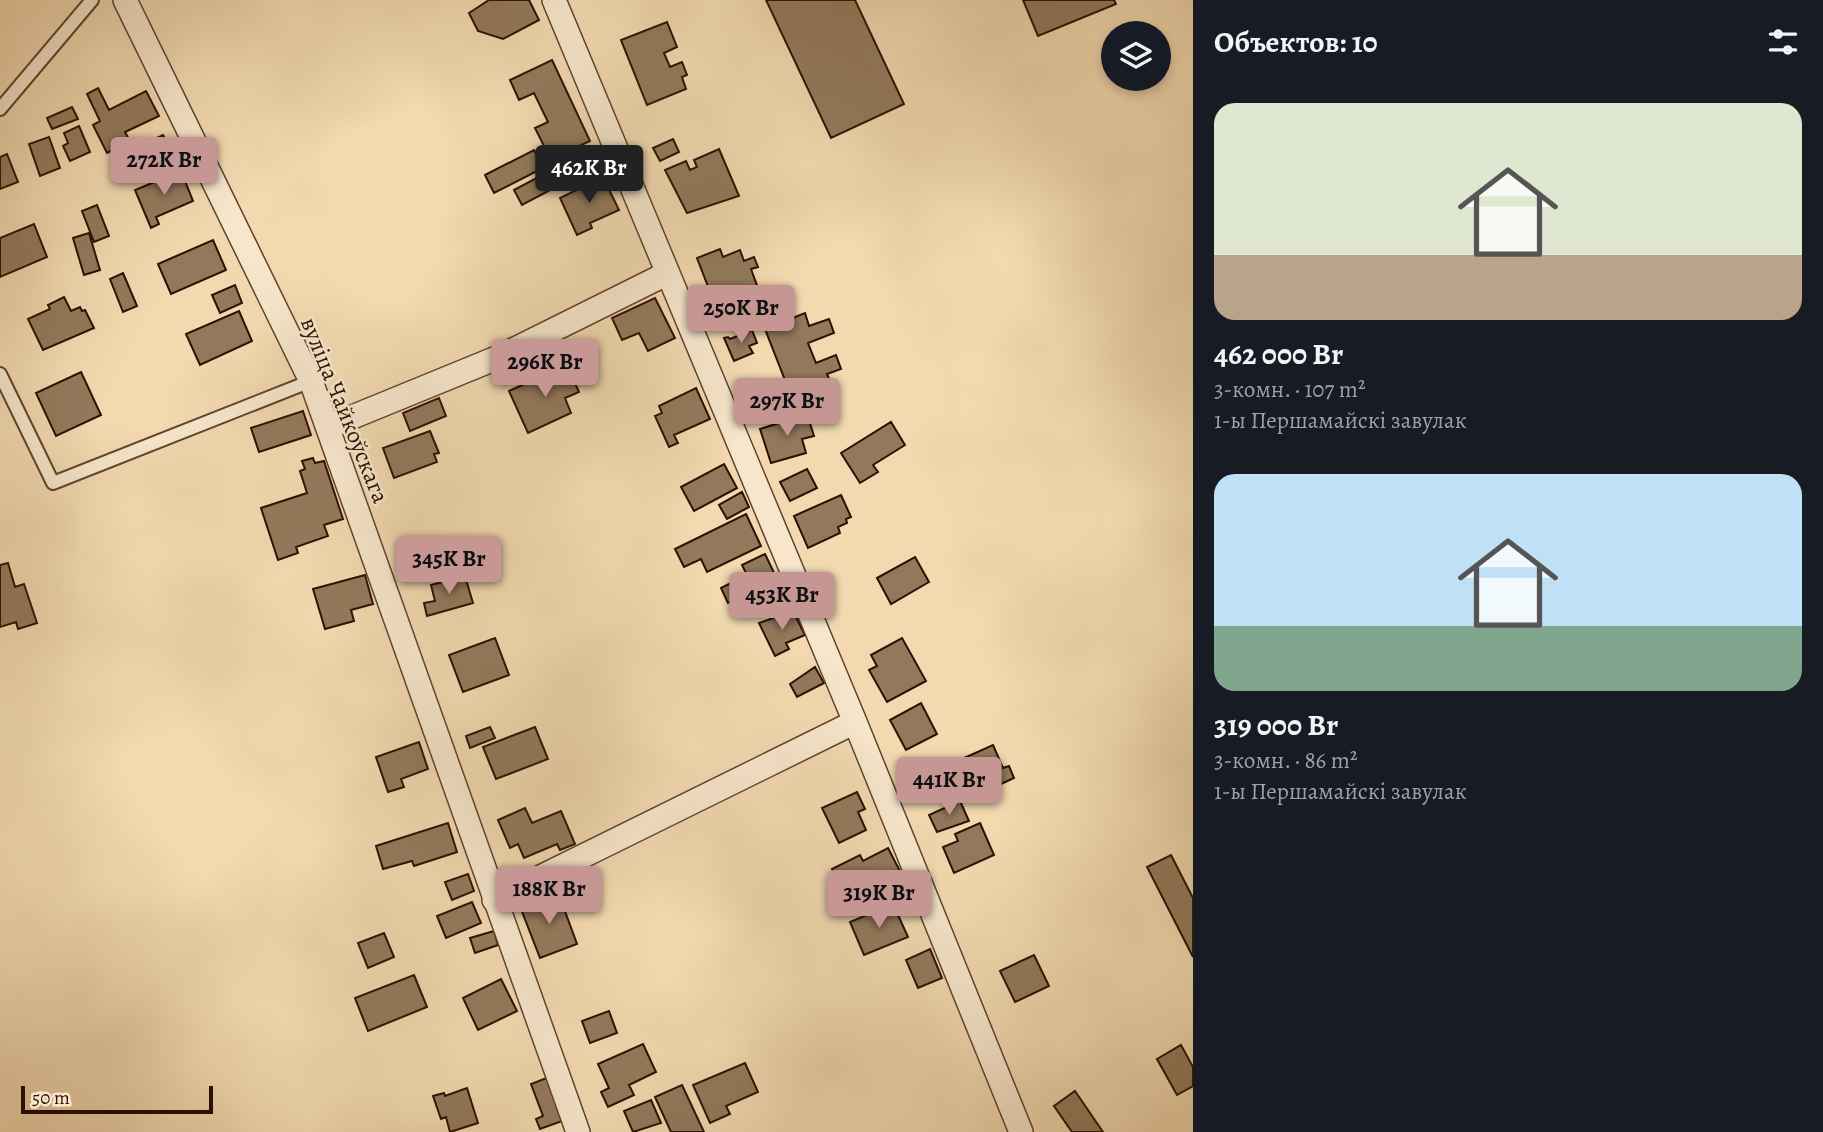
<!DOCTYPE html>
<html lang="ru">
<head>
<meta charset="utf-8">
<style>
	body { margin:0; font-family:Alegreya,serif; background:#20242c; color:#f1f3f6; height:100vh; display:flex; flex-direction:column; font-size:26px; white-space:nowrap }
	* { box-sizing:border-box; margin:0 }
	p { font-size:23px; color:#9ea1a6 }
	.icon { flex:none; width:38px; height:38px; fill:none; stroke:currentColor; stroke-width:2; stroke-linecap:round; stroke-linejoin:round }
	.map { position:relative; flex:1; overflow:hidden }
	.sheet { display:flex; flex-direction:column; background:#171b24; width:630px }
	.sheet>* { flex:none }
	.controls { position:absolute; left:1101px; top:21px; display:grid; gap:14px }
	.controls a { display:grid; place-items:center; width:70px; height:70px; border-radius:50%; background:#171b24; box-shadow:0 4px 10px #0003; font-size:35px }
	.scale { position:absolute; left:21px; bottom:18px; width:192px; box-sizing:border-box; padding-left:7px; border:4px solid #2c1102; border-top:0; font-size:19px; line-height:24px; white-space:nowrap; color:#2c1102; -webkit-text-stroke:5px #f7e6cc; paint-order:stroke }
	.price { position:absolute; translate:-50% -60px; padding:0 16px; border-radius:7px; background:#c59692; color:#111; font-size:23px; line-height:46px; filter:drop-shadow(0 2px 4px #0008) }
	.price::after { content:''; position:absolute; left:50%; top:42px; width:21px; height:16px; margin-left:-10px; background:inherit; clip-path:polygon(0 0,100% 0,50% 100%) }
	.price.selected { background:#222; color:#fff }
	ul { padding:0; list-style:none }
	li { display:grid; align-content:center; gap:14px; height:371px; padding:0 21px }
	li span { display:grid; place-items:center; height:217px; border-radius:21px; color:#555 }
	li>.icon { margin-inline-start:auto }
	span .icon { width:126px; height:126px; fill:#fffc; stroke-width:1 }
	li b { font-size:30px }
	h2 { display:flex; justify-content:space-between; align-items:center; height:84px; padding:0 21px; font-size:30px }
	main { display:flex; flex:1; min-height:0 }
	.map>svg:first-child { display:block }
</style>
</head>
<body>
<main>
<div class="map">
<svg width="1193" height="1132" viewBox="0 0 1193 1132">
	<rect width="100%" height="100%" fill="#f2d9b0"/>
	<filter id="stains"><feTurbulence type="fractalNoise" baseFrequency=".00286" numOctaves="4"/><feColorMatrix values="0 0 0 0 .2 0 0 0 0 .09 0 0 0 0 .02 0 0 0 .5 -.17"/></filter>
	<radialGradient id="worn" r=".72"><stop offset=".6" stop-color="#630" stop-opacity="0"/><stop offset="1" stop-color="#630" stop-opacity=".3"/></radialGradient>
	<path fill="#93795c" stroke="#2c1102" stroke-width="2" d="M489,0H529L539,20L503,39L478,31L469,13Z
		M766,0H855L904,104L831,138Z
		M1023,0H1114L1116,4L1038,36Z
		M667,22L677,47L664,53L670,67L682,62L687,75L682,77L686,89L647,105L621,40Z
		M552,60L590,141L555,157L550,146L545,148L535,128L548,122L534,93L519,100L510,80Z
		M98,88L109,110L146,91L159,116L125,132L130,141L107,153L93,125L100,121L87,94Z
		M72,107L78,119L52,129L47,118Z
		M79,126L90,152L70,161L63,146L68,143L64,133Z
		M163,135L170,150L147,161L140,146Z
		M49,137L60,168L40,176L29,144Z
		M673,139L679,152L660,161L653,148Z
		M719,149L739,196L687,213L665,170L686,161L690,170L697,167L694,160Z
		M534,150L543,168L494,193L485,175Z
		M7,154L18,182L0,189V157Z
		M181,171L193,201L156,217L159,224L151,228L135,190Z
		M546,173L554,188L522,205L514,190Z
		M603,177L619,210L590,223L592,228L577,235L560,198Z
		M97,205L109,236L94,242L82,211Z
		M34,224L47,257L0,277V238Z
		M89,233L100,270L84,275L73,238Z
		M213,240L226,270L171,294L158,264Z
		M720,249L723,257L740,250L744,261L754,257L758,267L751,269L762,299L719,315L697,258Z
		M123,273L137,306L123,312L110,279Z
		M235,285L242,303L220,313L212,295Z
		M64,297L71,311L80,307L82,311L85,310L94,328L43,350L28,319L50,309L48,305Z
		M655,298L675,338L648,351L639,333L622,340L612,318Z
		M239,311L252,341L200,365L186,334Z
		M805,313L809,326L829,319L834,333L808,343L816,363L836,355L841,369L827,374L831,383L792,398L765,329Z
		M752,330L757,343L749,346L753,353L734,361L724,338L728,337L730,339Z
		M567,365L579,392L565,398L571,413L528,433L509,391Z
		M81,372L101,415L56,436L36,393Z
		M696,388L710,419L674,435L678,443L669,447L655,416L662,413L659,406Z
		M439,398L446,416L410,431L403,413Z
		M303,411L311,435L259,452L251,428Z
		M807,414L814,436L802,439L806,453L771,463L760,429Z
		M891,422L905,445L873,465L878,472L860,483L841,453Z
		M430,431L439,453L434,454L437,462L394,478L383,448Z
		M313,458L315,463L324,461L343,519L324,525L328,536L296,547L298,553L278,560L261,508L307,493L300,471L305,469L302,461Z
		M724,464L737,488L694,511L681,487Z
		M807,469L817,488L790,501L780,482Z
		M742,492L749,507L727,519L719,505Z
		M841,495L851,517L846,519L847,523L838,527L840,533L808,548L794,516Z
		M746,514L761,546L707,572L701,559L684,567L675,549Z
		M765,554L777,579L728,603L721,588L747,575L742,565Z
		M915,557L929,582L891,604L877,578Z
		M8,563L15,587L24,584L37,623L18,629L16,622L0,627V565Z
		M365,575L373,604L351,610L354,621L325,629L313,589Z
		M465,576L473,603L427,616L424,603L435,601L431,585Z
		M793,611L805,635L786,643L789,649L775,656L759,623Z
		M495,638L509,675L463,692L449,655Z
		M902,638L926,681L887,702L869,670L877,666L871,655Z
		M815,667L824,683L797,697L790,684Z
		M921,703L937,734L906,750L890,720Z
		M490,727L495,738L470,748L466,736Z
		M535,727L548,759L496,779L483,747Z
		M419,742L428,769L401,779L404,787L388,792L376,757Z
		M993,745L1003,768L1009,766L1014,778L988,790L985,781L967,789L955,762Z
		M857,792L865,809L858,812L866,830L839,843L822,808Z
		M960,801L969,821L937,832L929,815Z
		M525,808L532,823L561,811L575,844L560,850L557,844L524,858L518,844L510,848L498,820Z
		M448,823L457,852L414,866L412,861L383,869L376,846Z
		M980,823L994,855L954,873L943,847L958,841L955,834Z
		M888,848L904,879L851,906L832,869L860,855L863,861Z
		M1171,855L1193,898V957L1147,867Z
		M468,874L474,891L452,900L445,882Z
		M559,895L577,944L540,958L521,909Z
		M472,902L481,923L446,938L437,916Z
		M893,904L908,937L864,955L850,922Z
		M494,931L498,945L475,953L470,938Z
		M384,933L394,957L368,968L358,943Z
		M930,949L942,978L918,988L906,960Z
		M1034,955L1049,986L1015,1002L1000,971Z
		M414,975L427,1007L368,1031L355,998Z
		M501,979L517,1011L478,1030L463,998Z
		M609,1011L617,1033L590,1043L582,1021Z
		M643,1044L656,1072L629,1085L634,1095L608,1107L601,1092L609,1088L598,1064Z
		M1181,1045L1193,1067V1086L1177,1095L1157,1059Z
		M745,1063L758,1092L726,1106L730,1114L710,1123L693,1085Z
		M549,1077L565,1120L540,1129L536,1119L543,1116L531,1084Z
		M682,1085L704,1132H671L655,1097Z
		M467,1088L478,1123L450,1132L446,1117L441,1119L433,1096L444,1093L445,1096Z
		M1075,1091L1103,1132H1072L1054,1106Z
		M651,1100L661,1123L633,1132L624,1111Z"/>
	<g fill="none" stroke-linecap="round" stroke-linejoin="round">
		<g stroke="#5e432e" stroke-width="16">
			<path id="lane" d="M0,109L92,0
				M0,374L53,483L311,381"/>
		</g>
		<g stroke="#5e432e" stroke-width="26">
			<path id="street" d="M125,0L311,381L578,1132
				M554,0L855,722L1021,1132
				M328,427L499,357L668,273
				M494,900L855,722"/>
		</g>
		<use href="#lane" stroke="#f7e6cc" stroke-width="12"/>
		<use href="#street" stroke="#f7e6cc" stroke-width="23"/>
	</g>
	<g text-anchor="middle" stroke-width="5" stroke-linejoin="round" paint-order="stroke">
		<g font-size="24" fill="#2c1102" stroke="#f7e6cc">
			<text transform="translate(345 410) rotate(68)" y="8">вуліца Чайкоўскага</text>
		</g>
	</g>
	<rect width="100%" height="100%" filter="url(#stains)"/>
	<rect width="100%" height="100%" fill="url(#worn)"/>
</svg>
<div class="controls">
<a><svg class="icon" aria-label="layers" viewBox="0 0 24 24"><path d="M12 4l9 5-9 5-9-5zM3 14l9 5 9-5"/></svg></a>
</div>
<div class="scale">50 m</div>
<b class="price" style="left:164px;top:197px">272K Br</b>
<b class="price selected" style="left:589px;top:205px">462K Br</b>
<b class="price" style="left:741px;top:345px">250K Br</b>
<b class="price" style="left:545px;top:399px">296K Br</b>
<b class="price" style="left:787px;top:438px">297K Br</b>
<b class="price" style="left:449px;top:596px">345K Br</b>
<b class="price" style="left:782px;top:632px">453K Br</b>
<b class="price" style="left:949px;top:817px">441K Br</b>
<b class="price" style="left:549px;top:926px">188K Br</b>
<b class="price" style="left:879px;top:930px">319K Br</b>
</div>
<section class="sheet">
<h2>Объектов: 10<svg class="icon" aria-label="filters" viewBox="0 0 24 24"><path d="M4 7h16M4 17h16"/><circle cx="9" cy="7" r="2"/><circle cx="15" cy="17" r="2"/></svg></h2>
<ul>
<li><span style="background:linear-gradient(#dfe7d0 70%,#b9a48a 0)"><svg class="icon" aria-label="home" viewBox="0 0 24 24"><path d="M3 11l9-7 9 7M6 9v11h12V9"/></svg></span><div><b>462 000 Br</b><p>3-комн. · 107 m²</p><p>1-ы Першамайскі завулак</p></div></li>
<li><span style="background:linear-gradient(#bfe0f5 70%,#7fa58c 0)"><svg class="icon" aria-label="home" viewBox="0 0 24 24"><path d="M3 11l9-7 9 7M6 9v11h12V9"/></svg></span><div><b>319 000 Br</b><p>3-комн. · 86 m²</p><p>1-ы Першамайскі завулак</p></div></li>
</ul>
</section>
</main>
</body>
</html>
